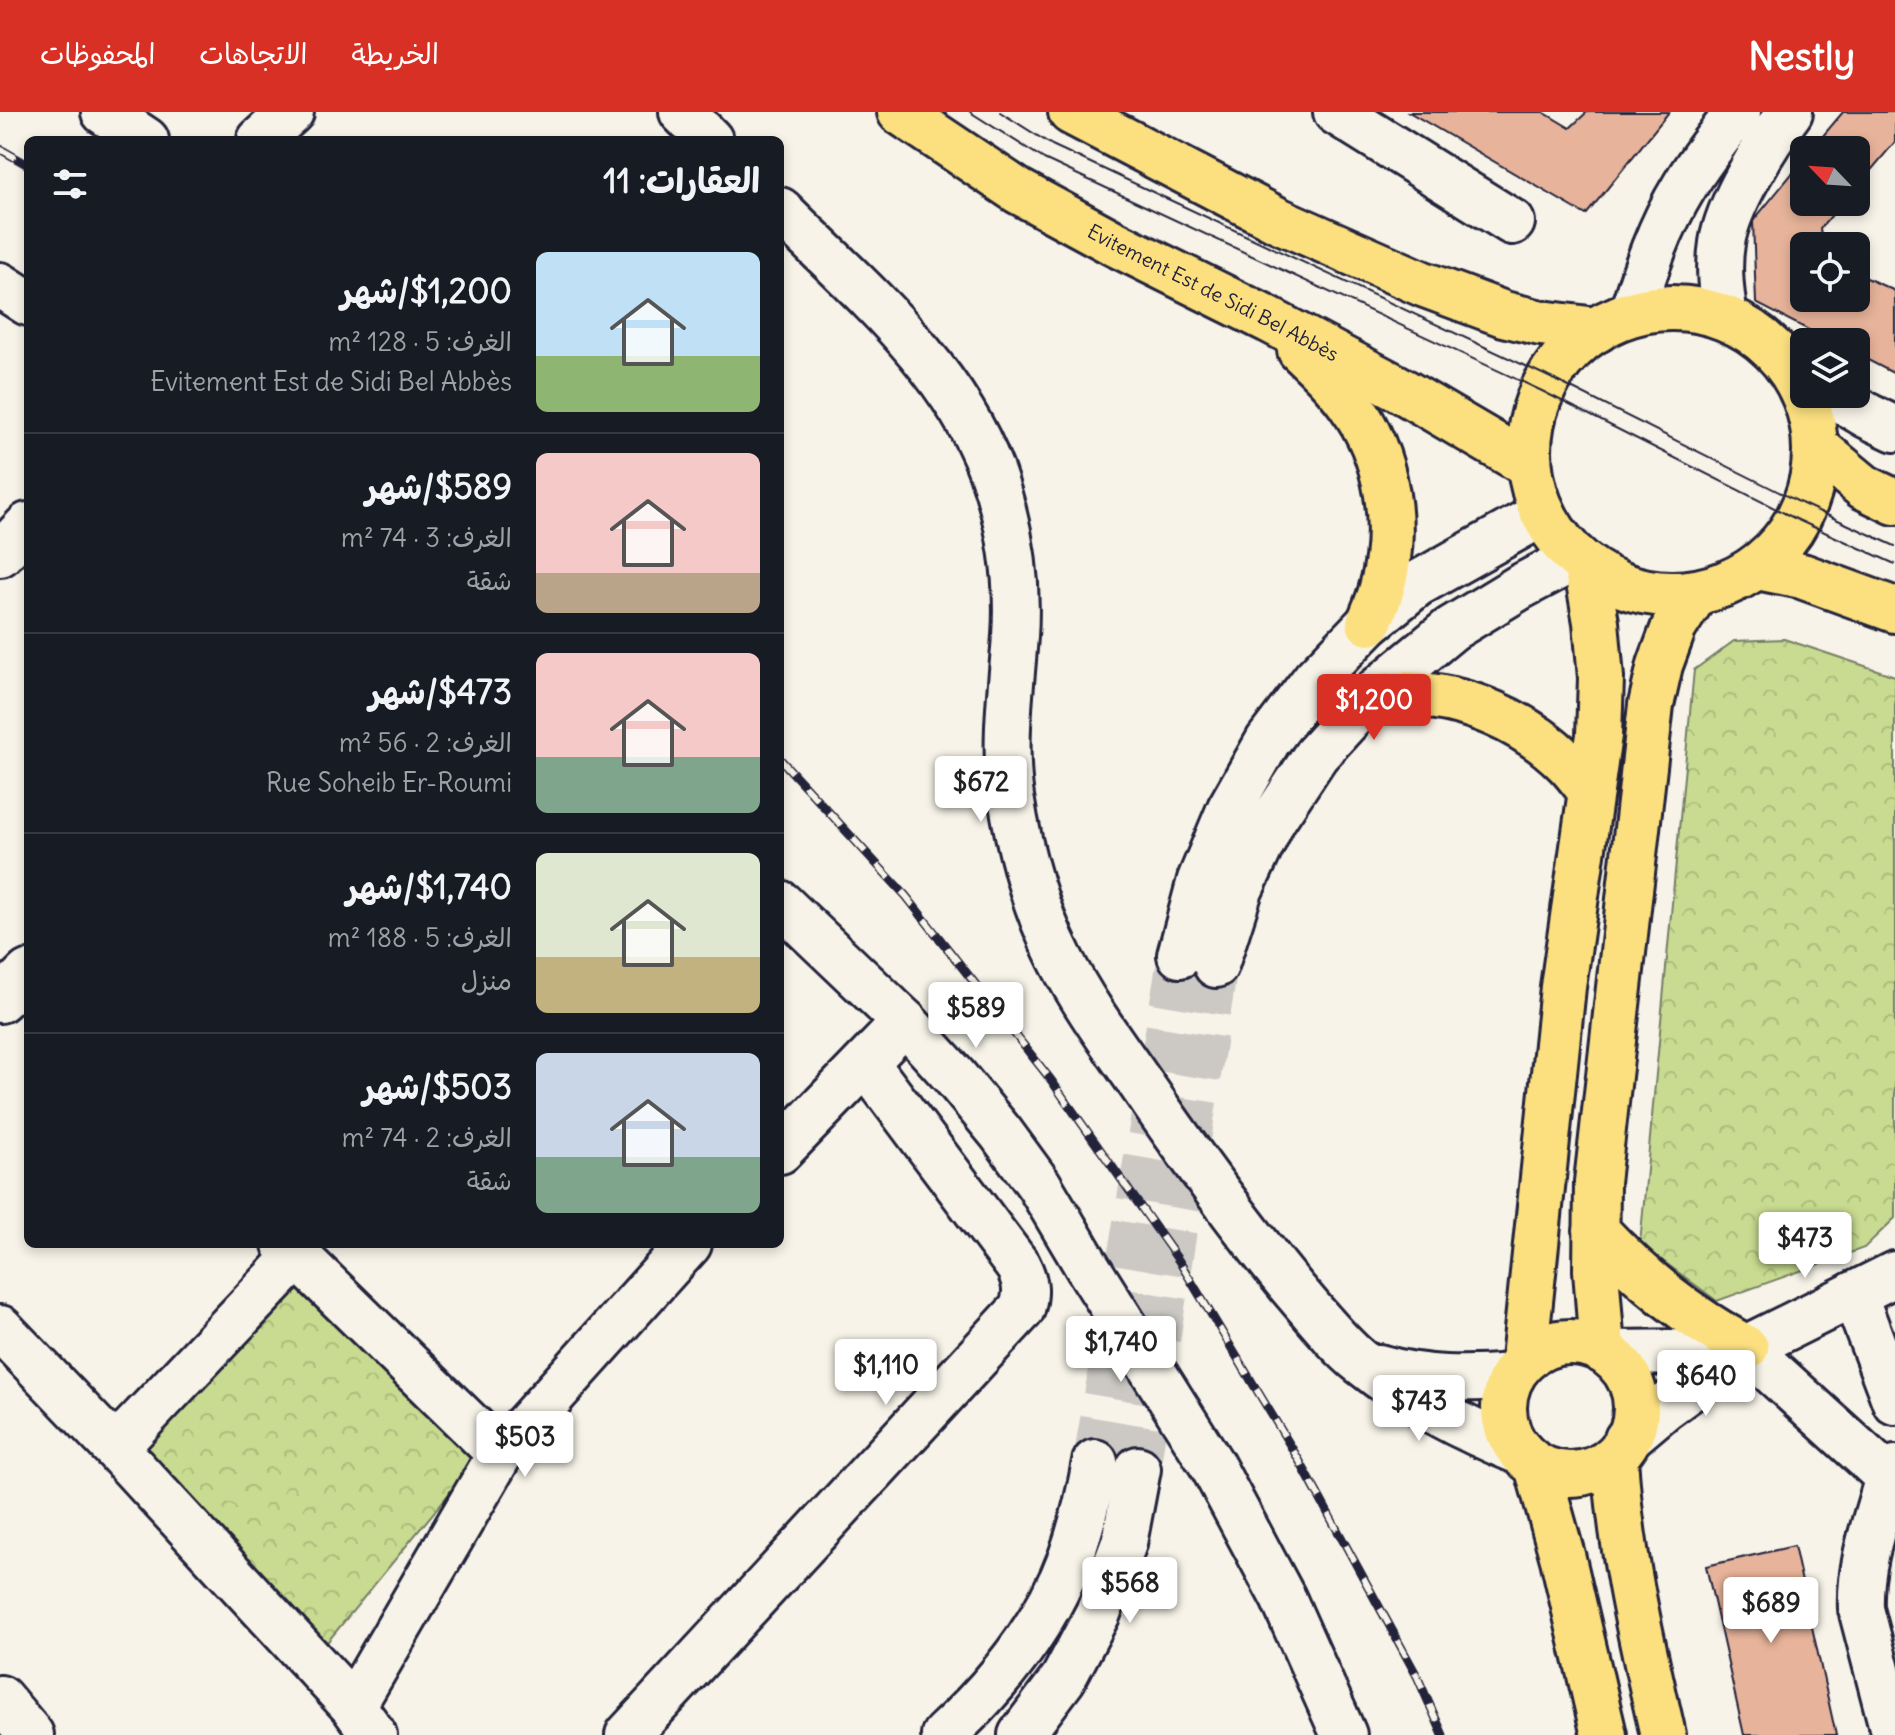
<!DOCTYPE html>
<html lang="ar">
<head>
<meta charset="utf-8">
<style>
	body { margin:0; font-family:Delius,"Playpen Sans Arabic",sans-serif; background:#242831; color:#f1f3f6; direction:rtl; height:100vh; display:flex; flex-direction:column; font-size:30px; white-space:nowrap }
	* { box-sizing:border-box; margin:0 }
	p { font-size:26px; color:#9ea1a6 }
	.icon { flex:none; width:44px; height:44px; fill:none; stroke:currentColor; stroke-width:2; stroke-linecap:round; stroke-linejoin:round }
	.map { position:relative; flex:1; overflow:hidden; direction:ltr }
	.drawer { position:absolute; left:24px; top:24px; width:760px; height:1112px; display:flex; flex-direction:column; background:#171b24; border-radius:12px; box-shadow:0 4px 12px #0003; direction:rtl }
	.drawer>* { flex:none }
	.needle { width:52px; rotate:295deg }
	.controls { position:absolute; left:1790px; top:24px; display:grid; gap:16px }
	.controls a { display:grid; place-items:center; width:80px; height:80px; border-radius:12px; background:#171b24; box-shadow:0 4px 12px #0003; font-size:40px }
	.price { position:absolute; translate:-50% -68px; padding:0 18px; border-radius:8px; background:#fff; color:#222; font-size:26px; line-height:52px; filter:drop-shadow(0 2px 4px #0008) }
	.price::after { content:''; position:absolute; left:50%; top:48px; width:24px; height:18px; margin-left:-12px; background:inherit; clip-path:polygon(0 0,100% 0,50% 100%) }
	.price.current { background:#d93025; color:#fff }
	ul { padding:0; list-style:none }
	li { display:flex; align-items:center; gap:24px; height:200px; padding:0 24px }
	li+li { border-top:2px solid #363941 }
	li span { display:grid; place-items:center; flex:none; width:224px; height:160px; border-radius:12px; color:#555 }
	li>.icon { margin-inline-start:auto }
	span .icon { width:96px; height:96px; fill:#fffc; stroke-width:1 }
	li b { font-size:34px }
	h2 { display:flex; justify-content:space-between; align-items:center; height:96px; padding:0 24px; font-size:34px }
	header { display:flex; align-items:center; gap:48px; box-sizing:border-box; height:112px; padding:0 40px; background:#d93025; color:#fff }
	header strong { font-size:38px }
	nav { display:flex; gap:44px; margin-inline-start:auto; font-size:28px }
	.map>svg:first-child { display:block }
</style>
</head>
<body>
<header>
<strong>Nestly</strong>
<nav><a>الخريطة</a><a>الاتجاهات</a><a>المحفوظات</a></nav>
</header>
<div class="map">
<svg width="1895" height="1623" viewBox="0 0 1895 1623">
	<defs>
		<pattern id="forest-crowns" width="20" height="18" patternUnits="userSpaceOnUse" patternTransform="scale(2)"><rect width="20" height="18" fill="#c8db90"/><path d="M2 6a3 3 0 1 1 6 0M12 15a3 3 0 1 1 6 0" fill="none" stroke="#acbc7d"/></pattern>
	</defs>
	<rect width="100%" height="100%" fill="#f7f3e8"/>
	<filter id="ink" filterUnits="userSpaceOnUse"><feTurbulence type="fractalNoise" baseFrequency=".0125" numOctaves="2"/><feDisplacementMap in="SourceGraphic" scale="16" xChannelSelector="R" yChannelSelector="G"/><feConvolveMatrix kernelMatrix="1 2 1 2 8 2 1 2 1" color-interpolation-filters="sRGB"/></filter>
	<g filter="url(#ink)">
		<path fill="url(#forest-crowns)" stroke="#757e66" stroke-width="2" d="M1784,527L1895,564V1106L1864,1136L1717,1189L1640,1132L1694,558L1734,529Z
			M305,1165L484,1339L320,1539L135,1343Z"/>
		<path fill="#e7b39a" stroke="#22223b" stroke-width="2" d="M1409,0H1543L1570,16L1587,0H1669L1586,103Z
			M1843,0H1895V30L1856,76V38H1811Z
			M1804,47V90H1843L1820,117L1823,134H1804V186H1856V161L1895,179V262L1856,242V230H1832L1756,191L1753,109Z
			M1794,1434L1836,1623H1744L1706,1454Z"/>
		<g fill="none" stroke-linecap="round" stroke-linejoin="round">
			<path stroke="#ccc9c5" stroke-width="44" stroke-dasharray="44 22" stroke-linecap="butt" d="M1095,1350L1180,843
				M1138,1357L1216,853"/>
			<g stroke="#22223b" stroke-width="50">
				<path id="street" d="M104,0L146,28
					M1336,0L1512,110
					M260,28L291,0
					M1632,201C1645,158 1660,114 1684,75C1700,48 1719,24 1738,0
					M1725,205C1721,180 1718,156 1722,131C1728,92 1766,31 1790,0
					M1831,282L1868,304L1895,317
					M0,442L28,413
					M0,888L28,861
					M780,1039L905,910
					M285,1132L500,1342
					M1854,1182L1895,1290
					M0,1216L115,1336L353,1594L374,1623
					M1746,1236L1888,1365L1895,1367
					M115,1336L297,1144
					M0,1586L31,1623
					M353,1594L500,1342L689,1132
					M628,1623L1022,1197C1027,1180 1026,1170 1018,1154L866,951
					M1894,1623L1861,1497C1859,1451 1876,1408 1888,1365L1895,1356"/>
			</g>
			<g stroke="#22223b" stroke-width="50">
				<path id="secondary" d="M682,0L710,28
					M780,98C858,176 951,252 991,358C1010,412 1019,467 1015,524C1011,578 1003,631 1011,685C1020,741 1034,795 1060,846C1086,898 1123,945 1156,994C1200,1057 1245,1119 1294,1178C1313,1200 1339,1233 1362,1251C1410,1290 1464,1317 1522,1341
					M0,173L28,191
					M780,791L905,910L954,964L1001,1021L1039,1073L1087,1154
					M1180,843L1200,768L1230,696L1268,629L1315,567L1369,511L1417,472L1540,403
					M1216,853L1240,778L1273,708L1316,643L1369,585L1451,517L1520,475L1575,446
					M1608,1241L1700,1240L1744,1236
					M1379,1255C1423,1268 1467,1268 1512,1264
					M1627,1327L1665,1295L1746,1236L1895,1162
					M1212,1353L1283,1486L1344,1623
					M944,1623C998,1573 1045,1515 1071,1445C1082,1414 1089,1383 1095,1350
					M1021,1623L1063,1567L1098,1501L1124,1431L1138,1357"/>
			</g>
			<g stroke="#22223b" stroke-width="50">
				<path id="primary" d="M1369,585C1381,584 1394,582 1406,582C1466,584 1525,609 1567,651C1576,660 1583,670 1591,680
					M1596,1118C1643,1168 1686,1203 1746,1236
					M1504 1296a66 66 0 1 1 132 0a66 66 0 1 1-132 0Z
					M1602,1237L1596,1158L1597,1070L1651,593L1660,553L1674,515L1696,481
					M1524,1247L1563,875L1599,623L1601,566L1596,510L1586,454
					M1615,1344C1620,1439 1642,1530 1663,1623
					M1537,1354L1563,1447L1604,1623"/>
			</g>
			<g stroke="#22223b" stroke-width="50">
				<g id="highway">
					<path id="s1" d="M900,0L1018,79L1112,130L1269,208L1396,275L1529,353"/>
					<path d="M1071,0L1278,108L1423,172L1504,202L1541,211L1597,218"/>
					<circle cx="1672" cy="339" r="143"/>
					<path d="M1300,238C1318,255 1336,272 1350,292C1388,343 1399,415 1382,476C1379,488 1374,499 1369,511"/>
					<path d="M1816,335L1864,375L1895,390"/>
					<path d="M1757,455L1802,464L1895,498"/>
				</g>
			</g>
			<use href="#street" stroke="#f7f3e8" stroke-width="44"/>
			<use href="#secondary" stroke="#f7f3e8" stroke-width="44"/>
			<use href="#primary" stroke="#fce080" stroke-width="44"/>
			<use href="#highway" stroke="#fce080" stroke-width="44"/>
			<path stroke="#22223b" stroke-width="2" d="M970,0L1044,47L1542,279L1798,408L1895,452
				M1000,0L1052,33L1549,265L1805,393L1895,434"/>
			<g stroke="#22223b" stroke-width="9">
				<path id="rail" d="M0,37L28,53
					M780,647L906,784L1051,968L1179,1149L1299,1348L1417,1564L1443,1623"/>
			</g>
			<use href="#rail" stroke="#f7f3e8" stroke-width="6" stroke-dasharray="18" stroke-linecap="butt"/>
			<g stroke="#22223b" stroke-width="50" stroke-linecap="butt">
				<path id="secondary-bridge" d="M1087,1154L1212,1353"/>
			</g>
			<use href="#secondary-bridge" stroke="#f7f3e8" stroke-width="44"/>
		</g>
	</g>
	<g text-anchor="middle" stroke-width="8" stroke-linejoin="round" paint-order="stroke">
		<g font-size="20" fill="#22223b" stroke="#f7f3e8">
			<text dy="7" stroke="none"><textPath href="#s1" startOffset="362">Evitement Est de Sidi Bel Abbès</textPath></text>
		</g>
	</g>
</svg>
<div class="controls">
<a><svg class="needle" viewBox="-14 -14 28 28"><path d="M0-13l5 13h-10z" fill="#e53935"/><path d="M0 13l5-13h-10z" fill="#9ea1a6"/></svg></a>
<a><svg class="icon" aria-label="locate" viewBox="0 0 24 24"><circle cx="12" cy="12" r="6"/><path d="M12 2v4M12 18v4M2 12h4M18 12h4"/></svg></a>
<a><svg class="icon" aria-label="layers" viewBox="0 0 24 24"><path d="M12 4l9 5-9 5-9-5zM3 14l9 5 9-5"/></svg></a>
</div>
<b class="price current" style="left:1374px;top:630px">$1,200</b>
<b class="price" style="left:981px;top:712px">$672</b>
<b class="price" style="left:976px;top:938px">$589</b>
<b class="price" style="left:1805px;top:1168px">$473</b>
<b class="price" style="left:1121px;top:1272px">$1,740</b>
<b class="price" style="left:886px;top:1295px">$1,110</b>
<b class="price" style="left:1706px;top:1306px">$640</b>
<b class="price" style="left:1419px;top:1331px">$743</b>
<b class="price" style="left:525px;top:1367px">$503</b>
<b class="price" style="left:1130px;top:1513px">$568</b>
<b class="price" style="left:1771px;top:1533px">$689</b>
<section class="drawer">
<h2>العقارات: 11<svg class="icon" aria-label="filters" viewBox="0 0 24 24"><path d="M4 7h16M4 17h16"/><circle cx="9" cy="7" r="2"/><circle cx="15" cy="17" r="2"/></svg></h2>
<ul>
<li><span style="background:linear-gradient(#bfe0f5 65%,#8fb573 0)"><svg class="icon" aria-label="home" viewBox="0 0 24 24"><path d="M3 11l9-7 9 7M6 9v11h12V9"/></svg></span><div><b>$1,200/شهر</b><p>الغرف: 5 · 128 m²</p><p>Evitement Est de Sidi Bel Abbès</p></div></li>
<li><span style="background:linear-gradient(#f6c9c9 75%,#b9a48a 0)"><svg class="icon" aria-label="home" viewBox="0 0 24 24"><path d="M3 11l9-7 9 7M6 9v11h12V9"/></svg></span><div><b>$589/شهر</b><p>الغرف: 3 · 74 m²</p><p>شقة</p></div></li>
<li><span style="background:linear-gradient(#f6c9c9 65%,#7fa58c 0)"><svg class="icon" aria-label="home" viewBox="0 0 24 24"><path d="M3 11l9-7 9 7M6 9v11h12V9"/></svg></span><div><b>$473/شهر</b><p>الغرف: 2 · 56 m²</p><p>Rue Soheib Er-Roumi</p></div></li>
<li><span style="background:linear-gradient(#dfe7d0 65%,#c2b280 0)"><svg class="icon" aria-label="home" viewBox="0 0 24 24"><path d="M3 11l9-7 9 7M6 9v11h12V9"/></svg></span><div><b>$1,740/شهر</b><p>الغرف: 5 · 188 m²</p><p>منزل</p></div></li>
<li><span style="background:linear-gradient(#c9d6e8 65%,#7fa58c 0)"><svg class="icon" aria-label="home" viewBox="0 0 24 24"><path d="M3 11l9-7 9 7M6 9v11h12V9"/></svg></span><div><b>$503/شهر</b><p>الغرف: 2 · 74 m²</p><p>شقة</p></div></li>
</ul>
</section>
</div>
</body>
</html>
